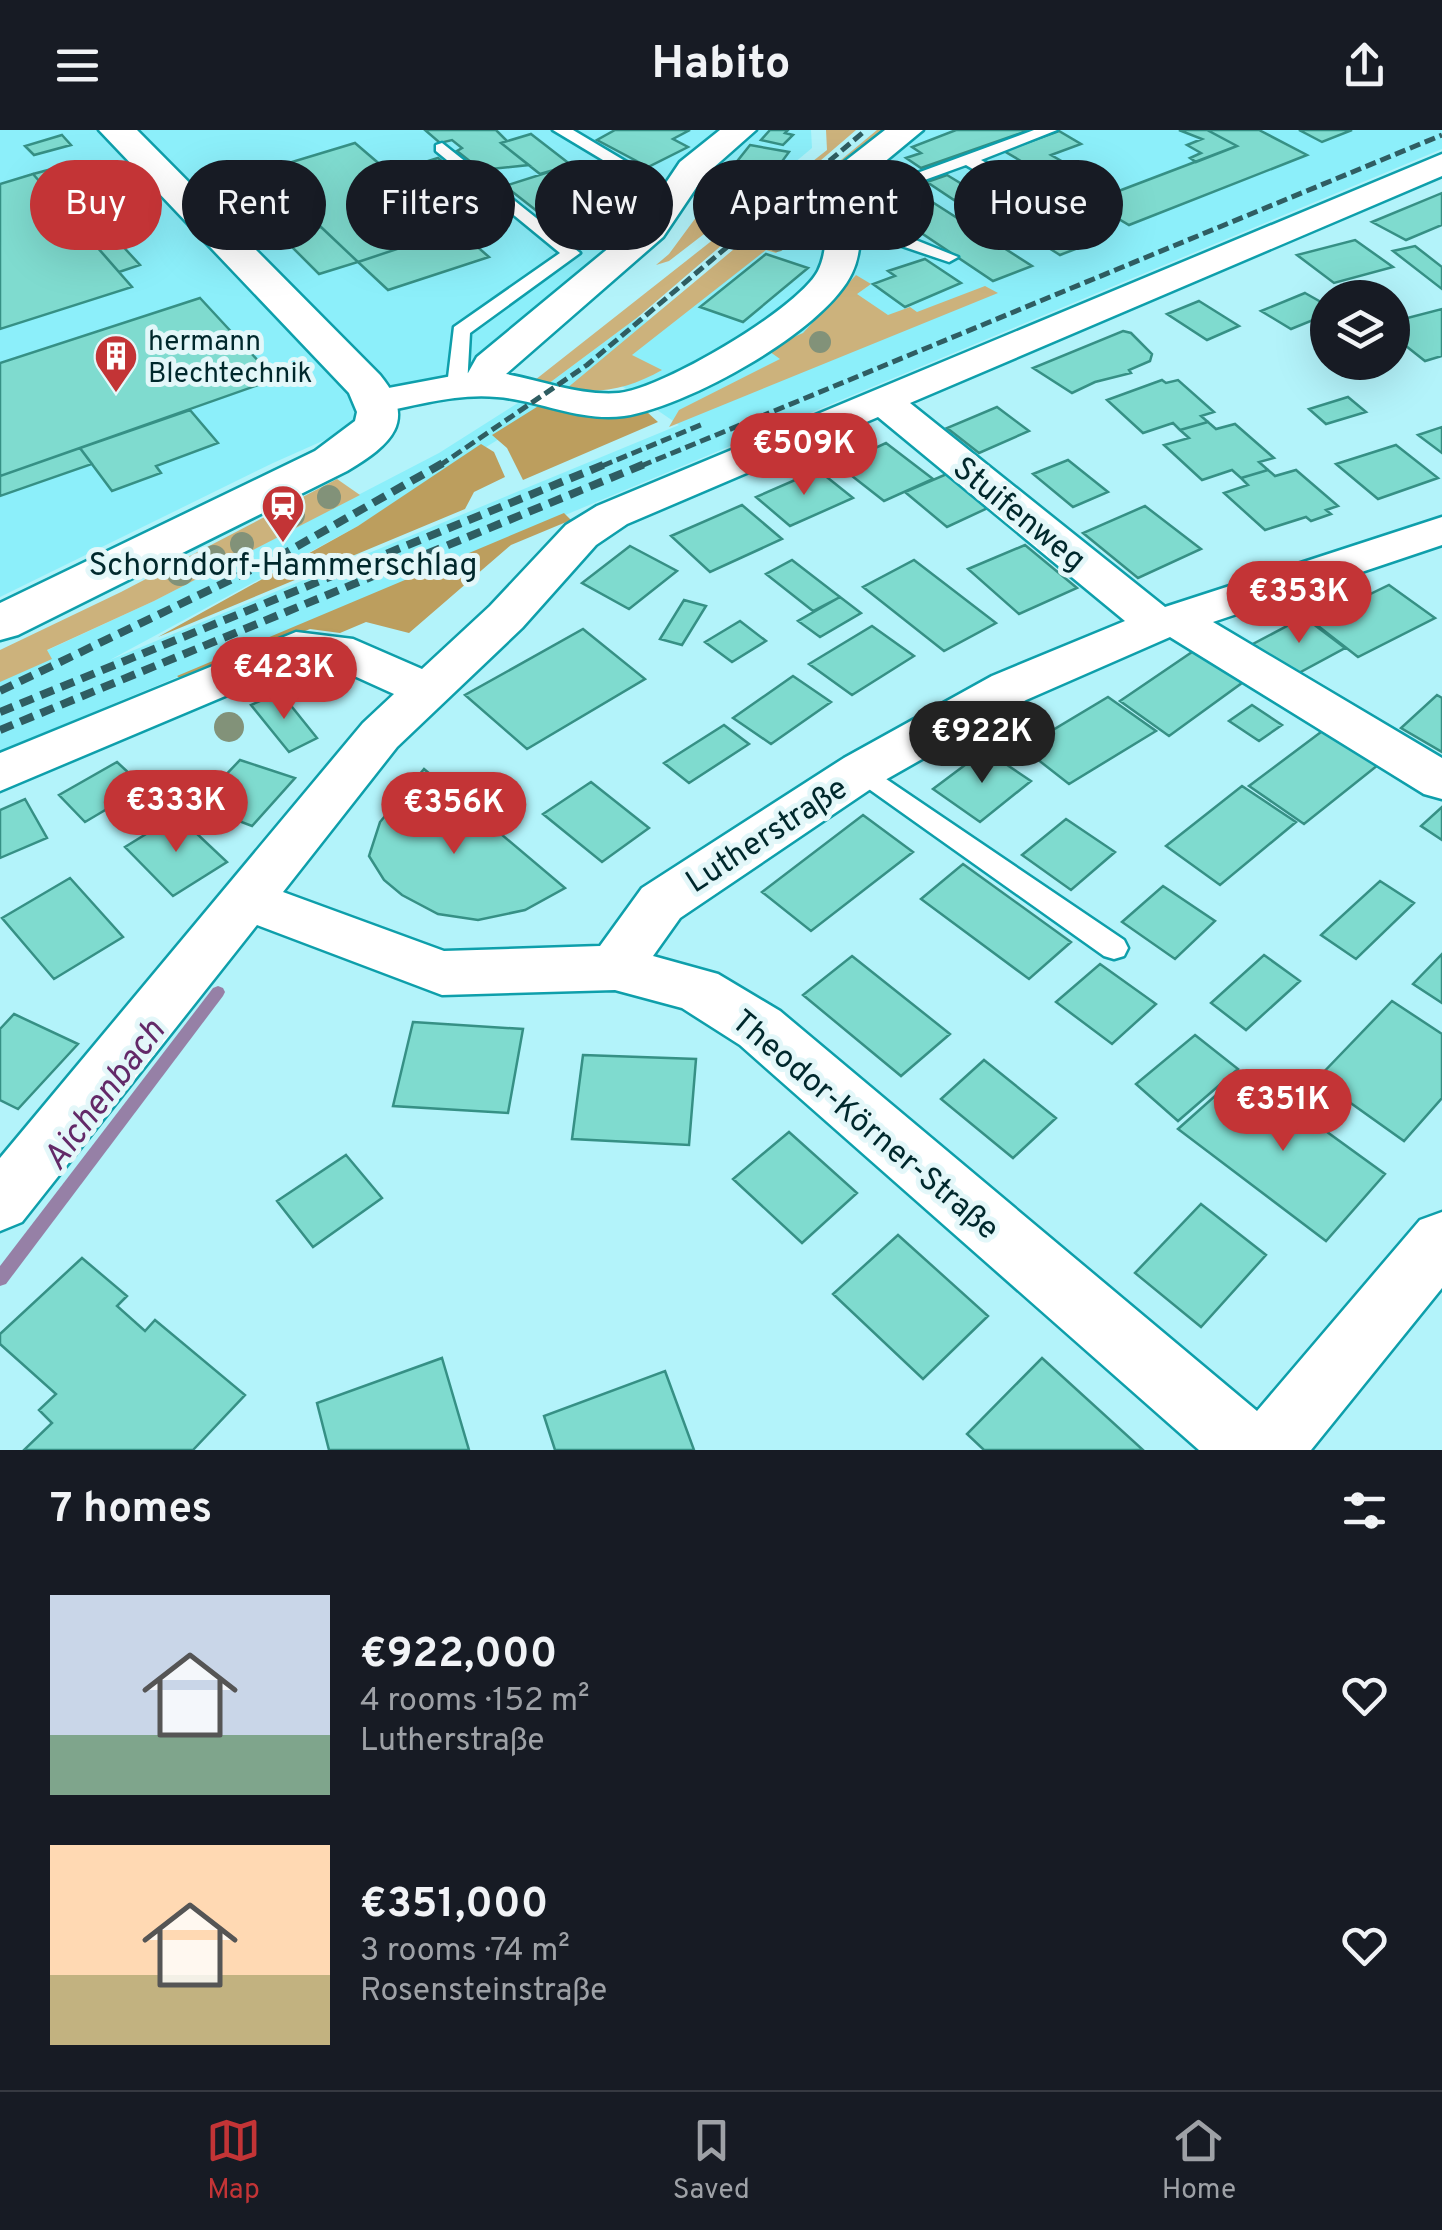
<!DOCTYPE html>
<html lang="en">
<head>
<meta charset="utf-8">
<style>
	body { margin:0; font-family:Overpass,sans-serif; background:#20242c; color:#f1f3f6; height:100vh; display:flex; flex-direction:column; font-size:38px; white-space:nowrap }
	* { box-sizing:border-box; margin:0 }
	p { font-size:32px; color:#9ea1a6 }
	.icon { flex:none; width:55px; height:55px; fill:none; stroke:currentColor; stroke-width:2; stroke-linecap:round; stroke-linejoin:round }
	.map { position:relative; height:1320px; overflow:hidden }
	.side { display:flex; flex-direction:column; background:#171b24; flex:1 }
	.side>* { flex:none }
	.top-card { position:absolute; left:30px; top:30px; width:1382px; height:90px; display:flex; gap:20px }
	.fabs { position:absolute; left:1310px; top:150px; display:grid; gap:20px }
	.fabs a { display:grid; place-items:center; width:100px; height:100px; border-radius:50%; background:#171b24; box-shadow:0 10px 40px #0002; font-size:50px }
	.price { position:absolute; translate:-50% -85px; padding:0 22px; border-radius:35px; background:#c33436; color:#fff; font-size:32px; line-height:65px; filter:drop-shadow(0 2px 5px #0008) }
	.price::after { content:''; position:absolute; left:50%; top:60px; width:30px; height:22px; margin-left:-15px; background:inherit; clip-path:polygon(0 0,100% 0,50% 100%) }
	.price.on { background:#222; color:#fff }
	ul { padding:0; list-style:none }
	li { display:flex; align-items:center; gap:30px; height:250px; padding:0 50px }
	li span { display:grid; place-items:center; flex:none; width:280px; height:200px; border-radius:0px; color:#555 }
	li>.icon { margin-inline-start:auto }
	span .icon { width:120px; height:120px; fill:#fffc; stroke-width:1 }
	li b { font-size:42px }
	h2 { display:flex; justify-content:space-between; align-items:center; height:120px; padding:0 50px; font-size:42px }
	.tag { padding:0 35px; border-radius:45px; background:#171b24; box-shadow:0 10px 40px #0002; font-size:35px; line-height:90px }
	.tag.on { background:#c33436; color:#fff }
	header { display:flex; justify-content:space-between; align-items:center; height:130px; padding:0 50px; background:#171b24; font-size:45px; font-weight:700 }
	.tab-bar { display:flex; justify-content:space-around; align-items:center; height:140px; border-top:2px solid #363941; background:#171b24; font-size:28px; color:#9ea1a6 }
	.tab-bar a { display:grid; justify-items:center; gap:5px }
	.tab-bar .on { color:#c33436 }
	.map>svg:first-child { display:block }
</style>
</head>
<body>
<header><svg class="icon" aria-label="menu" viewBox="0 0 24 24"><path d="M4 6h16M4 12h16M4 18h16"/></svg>Habito<svg class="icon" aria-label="share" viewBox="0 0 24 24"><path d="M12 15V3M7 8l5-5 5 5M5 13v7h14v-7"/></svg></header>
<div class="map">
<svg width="1442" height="1320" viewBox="0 0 1442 1320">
	<rect width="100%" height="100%" fill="#b3f3fa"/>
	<path fill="#8ceffa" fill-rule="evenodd" d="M0,0H811L812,18L769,54L704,44L523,222L273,333L0,467Z
		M909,0H1442V19L0,621V542L154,471L439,323L548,254L638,187L655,193L860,19ZM597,239L679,295L110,530L358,396L546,280Z"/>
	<path fill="#ccb27c" d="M826,0H856L638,187L548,254L535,250L827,20Z
		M877,0H884L833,46L819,63L815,81L800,95L801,101L776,123L766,120L632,225L662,240C632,257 602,265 566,259Z
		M725,48L769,54L669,131L656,135L669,124Z
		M856,145L871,154L857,164L888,185L910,177L917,182L985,156L998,163L669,297L679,280L780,229L766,219L803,203Z
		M337,349L360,365L154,471L47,520L52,529L0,552V520L121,462Z"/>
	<path fill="#bc9e5e" d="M540,275L589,286L647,282L658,292L523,350L507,318L492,305Z
		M481,314L494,322L505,347L474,362L465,379L158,507L358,396Z
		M564,383L571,390L511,415L409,503L366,492L340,503L310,499L182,550L177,546Z"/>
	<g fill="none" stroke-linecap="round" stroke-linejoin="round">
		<path fill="#9680a6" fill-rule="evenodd" d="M218,856L223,858L225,862L223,866L6,1154L0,1156V1136L213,858Z"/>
	</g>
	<path fill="#7fdbcf" stroke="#369085" stroke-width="2.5" d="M425,0H496L507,11L501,13L529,35L481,40L457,21L462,18L452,10L440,13Z
		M615,0H690L673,9L688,17L648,37L597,10Z
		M770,0H788L785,3L793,5L783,15L761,10Z
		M956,0H1030L921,38L906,28L921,23L912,17Z
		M1179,0H1207L1237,16L1196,32L1190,28L1201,23L1187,15L1202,9Z
		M1207,0H1259L1307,25L1129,95L1004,21L1059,1L1081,14L1051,25L1116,62L1237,16Z
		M1299,0H1352L1322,12Z
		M531,4L571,35L540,44L501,13Z
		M62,5L71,15L34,25L25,16Z
		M355,13L390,43L438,28L505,83L358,132L262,41Z
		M750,15L789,22L775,41L735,34Z
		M571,35L633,79L565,103L505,56Z
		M52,39L140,135L119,142L33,44Z
		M262,41L296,73L259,84L226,51Z
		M33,44L132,157L0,199V54Z
		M947,45L975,62L954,70L927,52Z
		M912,59L1032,136L993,151L875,72Z
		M1008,60L1068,96L1079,92L1101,105L1090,109L1094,112L1060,125L975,72Z
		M1442,63V95L1406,110L1372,92Z
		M321,97L358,132L319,144L283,108Z
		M457,99L489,127L388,160L358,132Z
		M1355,110L1393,137L1334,153L1297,125Z
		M1415,116L1442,137V159L1393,121Z
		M766,124L808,138L743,192L700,177Z
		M925,129L961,153L905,177L873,154L895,146L888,141Z
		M1305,163L1328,176V184L1291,199L1261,181Z
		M200,168L275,249L0,346V233Z
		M1199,171L1239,196L1207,210L1167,184Z
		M1442,179V226L1425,231L1392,205V192Z
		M1123,201L1131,203L1152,224L1150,231L1129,240L1131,243L1095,252L1072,263L1033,238Z
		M1162,250L1166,253L1178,250L1214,282L1201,286L1208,292L1180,300L1173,293L1143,303L1107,270Z
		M1348,267L1366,282L1326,294L1309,279Z
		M997,277L1029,301L979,323L947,298Z
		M190,280L218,313L156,336L161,343L112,361L80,318Z
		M1208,292L1216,299L1235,294L1274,328L1259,332L1268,340L1241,348L1232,340L1202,350L1164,315L1189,308L1180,300Z
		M1442,297V323L1418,305Z
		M886,313L933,349L884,371L838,335Z
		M1396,315L1438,348L1378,369L1336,334Z
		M80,318L92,334L0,366V346Z
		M1068,330L1108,362L1073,377L1033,344Z
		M818,340L853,368L790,396L756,367Z
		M1268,340L1275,346L1296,340L1338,376L1326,380L1331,384L1311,391L1306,387L1265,400L1224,363L1248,355L1241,348Z
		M949,343L992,376L947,397L905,362Z
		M742,375L782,409L710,442L671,406Z
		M1145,376L1201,419L1138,448L1083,403Z
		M1025,415L1077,458L1019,484L968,439Z
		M630,416L677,441L629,479L582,453Z
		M792,430L840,467L813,481L766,444Z
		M914,430L996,493L944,521L863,457Z
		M1389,455L1435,488L1358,527L1313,492Z
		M840,467L861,483L820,507L798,491Z
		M684,470L706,476L682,515L660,509Z
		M1304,487L1345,518L1295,545L1253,514Z
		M740,491L766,511L732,532L705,512Z
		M872,496L914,526L852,565L809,534Z
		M583,499L645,549L527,619L465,565Z
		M1195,520L1246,550L1169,606L1120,571Z
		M793,546L831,572L771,614L733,588Z
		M280,562L317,608L289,622L251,575Z
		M1437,565L1442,568V622L1401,598Z
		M1108,567L1156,601L1069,654L1023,618Z
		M1252,575L1282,595L1259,611L1229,591Z
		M724,595L749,614L689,653L664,633Z
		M1329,596L1383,631L1304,694L1249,656Z
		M985,620L1031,651L980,692L933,659Z
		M240,630L295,648L252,696L197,675Z
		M117,632L144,657L85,692L59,665Z
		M424,639L565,758L525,780L478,790L438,784L402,765L384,750L369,726L380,692Z
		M591,652L649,698L602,732L543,684Z
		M1242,656L1296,692L1220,755L1166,716Z
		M25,669L47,708L0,728V680Z
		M1442,677V710L1421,696Z
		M177,685L227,732L173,766L125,717Z
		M863,685L913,722L811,801L762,762Z
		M1066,689L1115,722L1071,760L1022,725Z
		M963,734L1071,812L1029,849L921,769Z
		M70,748L123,807L54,849L2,788Z
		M1380,751L1414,773L1356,829L1321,805Z
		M1163,756L1215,791L1175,829L1122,792Z
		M1442,824V873L1413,854Z
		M1264,825L1300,851L1246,900L1211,873Z
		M852,826L950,904L901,946L803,865Z
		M1100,834L1156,874L1112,914L1056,872Z
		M1392,871L1442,904V968L1404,1011L1317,949Z
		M14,884L78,914L18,979L0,970V899Z
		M413,892L523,899L508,983L393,976Z
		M1195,905L1238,939L1178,991L1136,954Z
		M583,925L696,929L689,1015L572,1009Z
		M984,930L1056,988L1013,1028L941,969Z
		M1243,941L1385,1044L1326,1111L1178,999Z
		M789,1002L857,1063L802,1113L733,1049Z
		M346,1025L382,1068L313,1117L277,1071Z
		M1201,1074L1266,1125L1201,1197L1135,1143Z
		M898,1105L988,1186L923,1249L833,1164Z
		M82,1128L127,1166L117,1176L145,1201L155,1190L245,1265L193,1320H24L52,1293L39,1280L56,1264L0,1214V1204Z
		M442,1228L469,1320H329L317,1273Z
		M1042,1228L1143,1320H984L967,1304Z
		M665,1241L694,1320H555L544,1286Z"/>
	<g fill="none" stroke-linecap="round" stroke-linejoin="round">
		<g stroke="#0e9fab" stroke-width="5">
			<path id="lane" d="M553,0H573L682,65L668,69Z
				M1034,0H1057L981,30L1067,79V87H1055L966,35L847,78L833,74Z
				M442,13L580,123L470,203L467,256L457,262L447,256L454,197L560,123L436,21V15Z
				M842,95L893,101L958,127L949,132L884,110L836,104V96Z
				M861,632L1124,810L1128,818L1124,826L1114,829L1104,826L852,647L849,641L852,635Z"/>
		</g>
		<g stroke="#0e9fab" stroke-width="5">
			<path id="street" d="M720,0H756L704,46L663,107L506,244C544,251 580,266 619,263C662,259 798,179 818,141C831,115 825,78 825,50L830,43L885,0H923L859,53C859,81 865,116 852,143C825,201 686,277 624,286C580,292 539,270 497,267C456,263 416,276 376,283L362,279L356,271L362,263L468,243L477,227L639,93L680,32Z
				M1442,24V46L910,273L1165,477L1442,387V415L1213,492L1442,628V669L1424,664L1170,507L1026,570L878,654L680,788L653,826L718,844L780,881L1257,1281L1420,1090L1442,1082V1158L1311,1320H1199L740,915L682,878L615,860L442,865L257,795L22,1092L0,1101V1028L363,593L394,564L330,535L301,534L0,661V623L296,502L353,509L422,539L490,476L566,395L597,376ZM878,287L1125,491L992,546L844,628L642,758L600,816L444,821L283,762L397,617L522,498L596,415L627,394Z"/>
		</g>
		<g stroke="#0e9fab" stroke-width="5">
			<path id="secondary" d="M99,0H137L380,245C418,291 391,315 347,341L18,505L0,510V473L315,321L355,291L357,282L349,263Z"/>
		</g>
		<use href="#lane" fill="#fff" fill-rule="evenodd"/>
		<use href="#street" fill="#fff" fill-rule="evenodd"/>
		<use href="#secondary" fill="#fff" fill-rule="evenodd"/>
		<path stroke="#2f5d62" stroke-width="5" stroke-dasharray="11 5" stroke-linecap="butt" d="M439,336L587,235L866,0
			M602,336L703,294
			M641,336L1442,5"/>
		<path stroke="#2f5d62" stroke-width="8" stroke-dasharray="14 8" stroke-linecap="butt" d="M0,561L280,426L443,333
			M0,582L608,333
			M0,600L647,333"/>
	</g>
	<g fill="#829279">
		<circle cx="777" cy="112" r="10"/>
		<circle cx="820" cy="212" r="11"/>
		<circle cx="329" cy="367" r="12"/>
		<circle cx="293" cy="385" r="12"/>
		<circle cx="242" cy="414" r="12"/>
		<circle cx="214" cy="427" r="12"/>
		<circle cx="180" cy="442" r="14"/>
		<circle cx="229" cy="597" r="15"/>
	</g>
	<defs>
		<g id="building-pin" transform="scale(2.25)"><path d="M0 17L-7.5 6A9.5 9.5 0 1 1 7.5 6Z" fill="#c33436" stroke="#e3f7f9"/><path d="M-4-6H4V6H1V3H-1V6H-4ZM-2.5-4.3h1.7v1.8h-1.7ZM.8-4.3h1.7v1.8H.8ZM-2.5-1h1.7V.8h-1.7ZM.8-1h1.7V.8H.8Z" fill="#fff"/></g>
		<g id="station-pin" transform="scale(2.25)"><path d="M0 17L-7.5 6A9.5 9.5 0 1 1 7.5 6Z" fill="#c33436" stroke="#e3f7f9"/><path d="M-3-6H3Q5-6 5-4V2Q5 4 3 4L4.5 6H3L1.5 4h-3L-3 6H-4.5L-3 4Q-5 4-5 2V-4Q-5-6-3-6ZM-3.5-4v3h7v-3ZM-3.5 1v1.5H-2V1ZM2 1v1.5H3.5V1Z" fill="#fff"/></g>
	</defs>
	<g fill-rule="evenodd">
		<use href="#building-pin" x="116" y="226"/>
		<use href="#station-pin" x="283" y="376"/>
	</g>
	<g text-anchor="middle" stroke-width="10" stroke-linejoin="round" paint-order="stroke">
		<g font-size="28" fill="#00282c" stroke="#e3f7f9" text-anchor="start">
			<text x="148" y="220">hermann<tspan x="148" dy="32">Blechtechnik</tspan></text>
		</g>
		<g font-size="32" fill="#00282c" stroke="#e3f7f9">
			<text transform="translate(1020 383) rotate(39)" y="11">Stuifenweg</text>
			<text transform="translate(766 704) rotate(-33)" y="11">Lutherstraße</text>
			<text transform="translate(866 994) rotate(40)" y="11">Theodor-Körner-Straße</text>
		</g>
		<g font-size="32" fill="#00282c" stroke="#e3f7f9">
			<text x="283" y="445">Schorndorf-Hammerschlag</text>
		</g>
		<g font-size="35" font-style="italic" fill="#632968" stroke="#e3f7f9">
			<text transform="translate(103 964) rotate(-53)" y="12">Aichenbach</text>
		</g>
	</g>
</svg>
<div class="fabs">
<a><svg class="icon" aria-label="layers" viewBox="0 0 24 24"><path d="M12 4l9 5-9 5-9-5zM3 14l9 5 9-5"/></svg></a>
</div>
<b class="price" style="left:804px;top:368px">€509K</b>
<b class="price" style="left:1299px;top:516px">€353K</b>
<b class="price" style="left:284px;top:592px">€423K</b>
<b class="price on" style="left:982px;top:656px">€922K</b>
<b class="price" style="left:176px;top:725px">€333K</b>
<b class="price" style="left:454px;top:727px">€356K</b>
<b class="price" style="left:1283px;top:1024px">€351K</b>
<div class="top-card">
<a class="tag on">Buy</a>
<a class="tag">Rent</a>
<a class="tag">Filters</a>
<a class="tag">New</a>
<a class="tag">Apartment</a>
<a class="tag">House</a>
</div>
</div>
<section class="side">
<h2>7 homes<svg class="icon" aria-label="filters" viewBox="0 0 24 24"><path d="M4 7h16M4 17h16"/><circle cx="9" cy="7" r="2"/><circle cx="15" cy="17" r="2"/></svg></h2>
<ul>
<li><span style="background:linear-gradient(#c9d6e8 70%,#7fa58c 0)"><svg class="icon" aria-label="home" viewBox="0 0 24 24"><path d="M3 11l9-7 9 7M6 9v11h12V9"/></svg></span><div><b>€922,000</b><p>4 rooms · 152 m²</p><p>Lutherstraße</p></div><svg class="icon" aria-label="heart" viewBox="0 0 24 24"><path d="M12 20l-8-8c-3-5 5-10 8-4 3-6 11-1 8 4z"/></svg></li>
<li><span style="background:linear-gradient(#ffd9b3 65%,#c2b280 0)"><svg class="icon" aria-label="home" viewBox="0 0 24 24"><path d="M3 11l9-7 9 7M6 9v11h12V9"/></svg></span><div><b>€351,000</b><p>3 rooms · 74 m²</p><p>Rosensteinstraße</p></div><svg class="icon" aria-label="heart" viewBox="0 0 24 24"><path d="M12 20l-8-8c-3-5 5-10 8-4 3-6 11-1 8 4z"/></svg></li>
</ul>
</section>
<nav class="tab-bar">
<a class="on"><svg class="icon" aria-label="map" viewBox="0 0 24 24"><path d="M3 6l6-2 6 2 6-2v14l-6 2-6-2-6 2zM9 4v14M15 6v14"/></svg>Map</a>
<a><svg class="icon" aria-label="saved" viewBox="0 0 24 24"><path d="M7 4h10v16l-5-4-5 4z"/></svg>Saved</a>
<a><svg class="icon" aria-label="home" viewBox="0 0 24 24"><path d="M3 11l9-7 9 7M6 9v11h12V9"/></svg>Home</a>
</nav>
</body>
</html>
